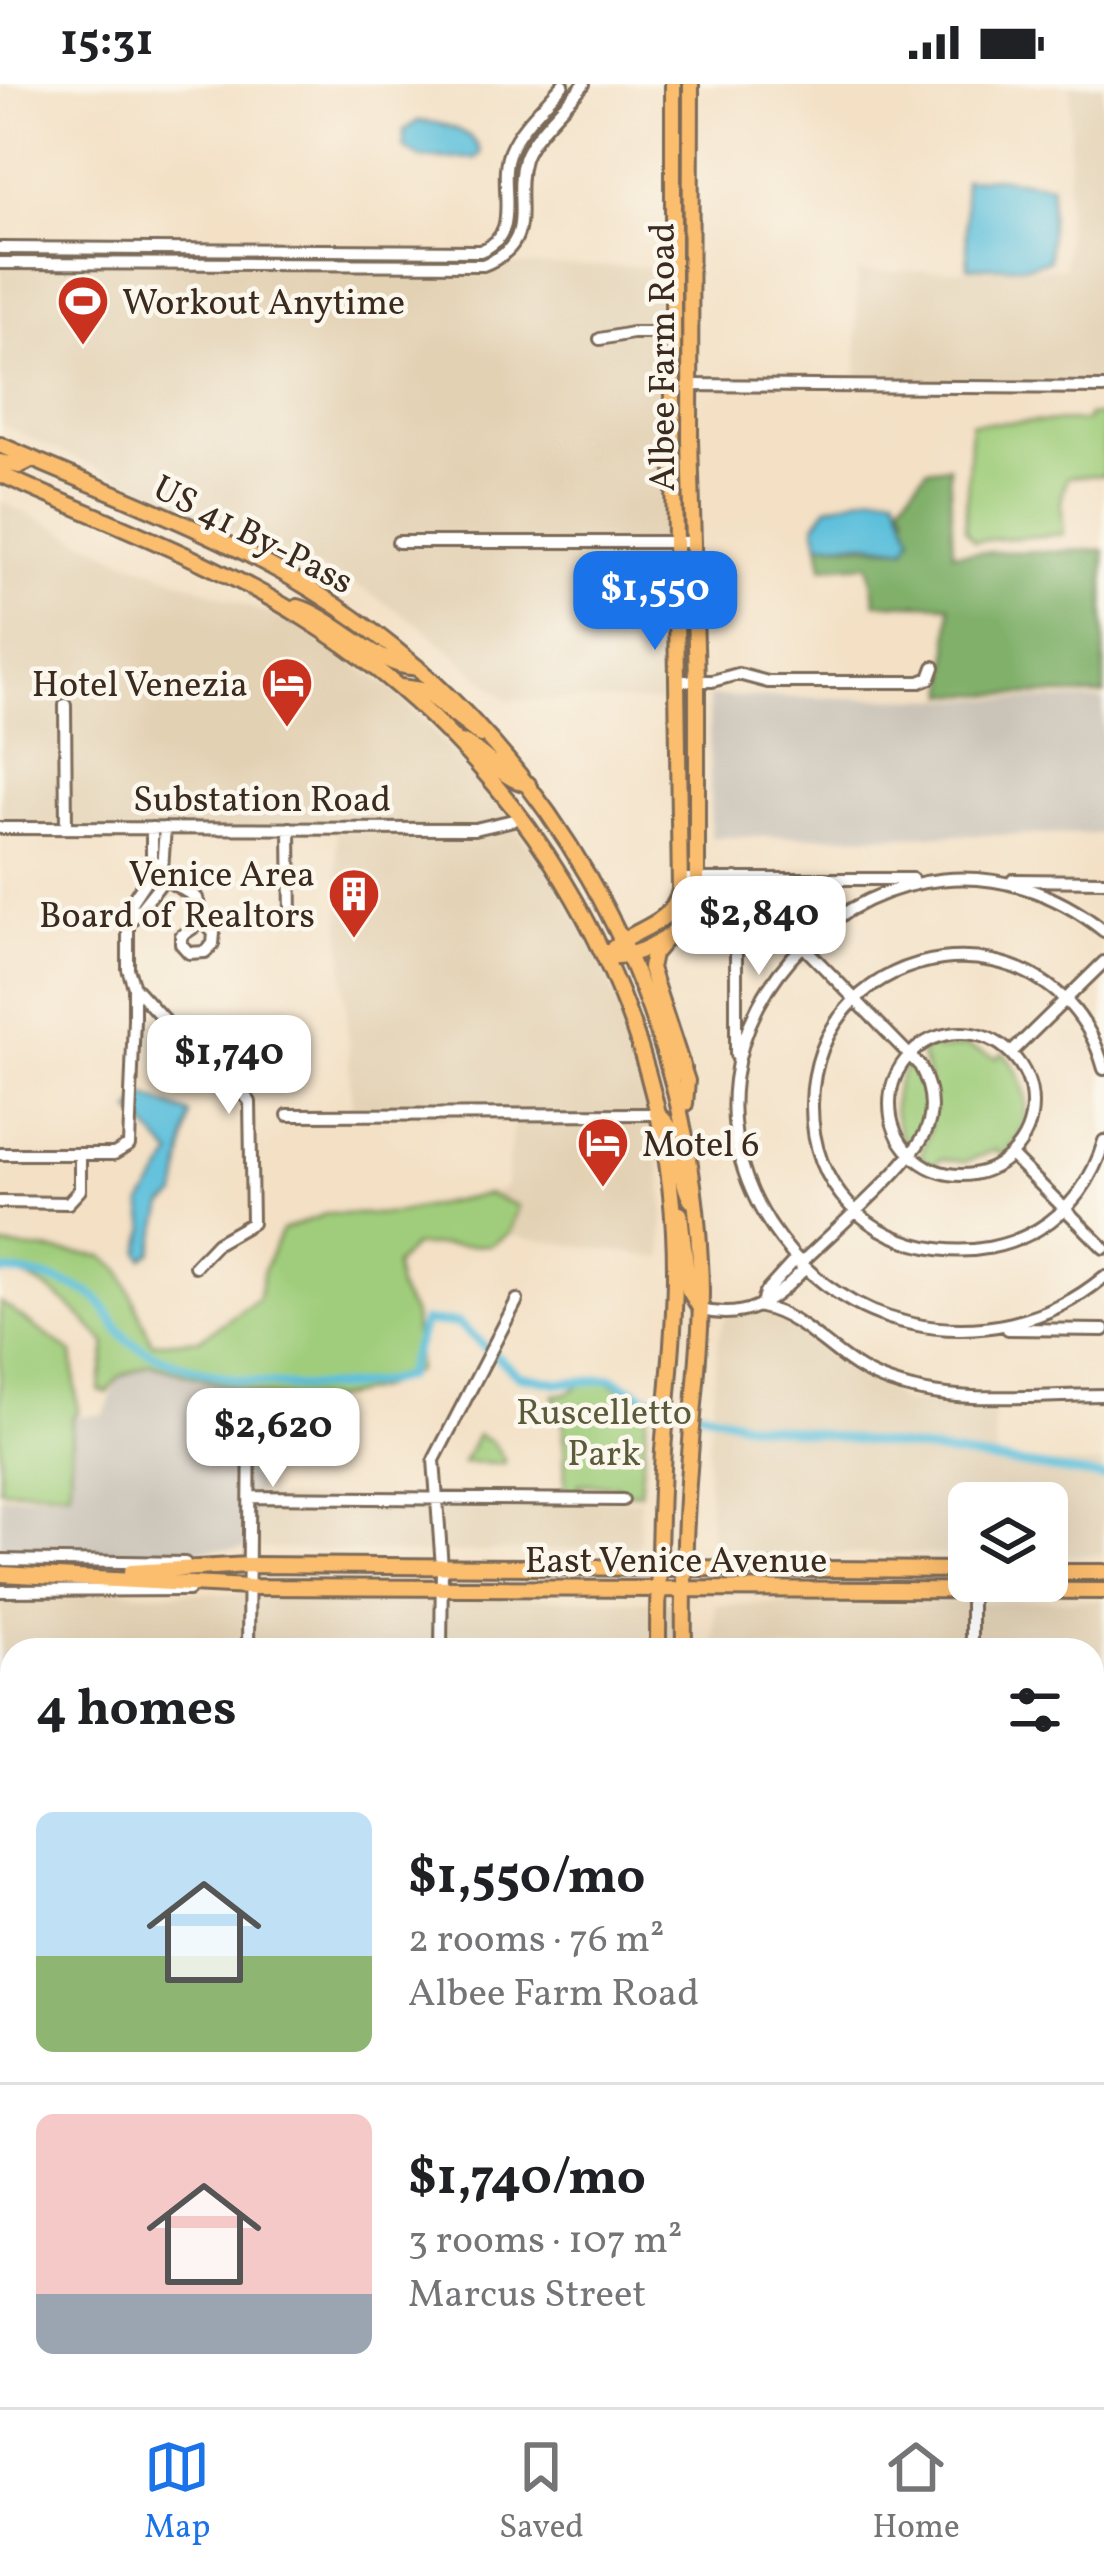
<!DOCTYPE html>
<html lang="en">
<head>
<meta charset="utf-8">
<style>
	body { margin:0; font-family:Vollkorn,serif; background:#f6f6f6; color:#202124; height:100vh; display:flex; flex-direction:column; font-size:45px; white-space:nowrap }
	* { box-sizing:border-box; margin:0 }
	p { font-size:39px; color:#757577 }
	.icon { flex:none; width:66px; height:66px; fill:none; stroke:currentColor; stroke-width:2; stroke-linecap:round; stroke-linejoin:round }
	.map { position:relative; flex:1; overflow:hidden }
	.drawer { position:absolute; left:0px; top:1554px; width:1104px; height:771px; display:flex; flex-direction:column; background:#fff; border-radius:36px 36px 0 0; box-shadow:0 12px 48px #0002 }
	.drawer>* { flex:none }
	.fabs { position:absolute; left:948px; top:1398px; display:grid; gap:24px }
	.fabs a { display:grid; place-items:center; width:120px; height:120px; border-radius:18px; background:#fff; box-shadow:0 12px 48px #0002; font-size:60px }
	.price { position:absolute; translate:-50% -102px; padding:0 27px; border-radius:24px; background:#fff; color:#222; font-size:39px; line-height:78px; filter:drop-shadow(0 3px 6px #0008) }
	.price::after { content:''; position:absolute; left:50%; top:72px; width:36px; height:27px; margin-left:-18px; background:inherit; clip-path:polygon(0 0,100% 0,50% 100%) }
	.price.active { background:#1a73e8; color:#fff }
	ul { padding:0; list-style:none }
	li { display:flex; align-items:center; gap:36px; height:300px; padding:0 36px }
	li+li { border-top:3px solid #e0e0e0 }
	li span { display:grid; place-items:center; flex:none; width:336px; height:240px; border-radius:18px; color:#555 }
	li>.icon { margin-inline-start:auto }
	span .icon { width:144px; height:144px; fill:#fffc; stroke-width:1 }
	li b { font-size:51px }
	h2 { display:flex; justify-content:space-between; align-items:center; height:144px; padding:0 36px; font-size:51px }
	.status { display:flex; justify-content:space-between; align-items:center; height:84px; padding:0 60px; background:#fff; direction:ltr }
	.status svg { height:33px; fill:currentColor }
	.menu { display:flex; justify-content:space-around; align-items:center; height:168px; border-top:3px solid #e0e0e0; background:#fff; font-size:33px; color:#757577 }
	.menu a { display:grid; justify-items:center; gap:6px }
	.menu .active { color:#1a73e8 }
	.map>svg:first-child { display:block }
</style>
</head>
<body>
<div class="status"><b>15:31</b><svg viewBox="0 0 49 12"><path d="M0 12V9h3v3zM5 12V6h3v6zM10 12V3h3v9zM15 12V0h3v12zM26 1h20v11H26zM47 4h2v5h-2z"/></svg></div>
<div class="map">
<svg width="1104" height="2323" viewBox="0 0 1104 2323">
	<rect width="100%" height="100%" fill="#fbf7ec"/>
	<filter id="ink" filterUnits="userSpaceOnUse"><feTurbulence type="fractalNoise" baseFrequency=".00833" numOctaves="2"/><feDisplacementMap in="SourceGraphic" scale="24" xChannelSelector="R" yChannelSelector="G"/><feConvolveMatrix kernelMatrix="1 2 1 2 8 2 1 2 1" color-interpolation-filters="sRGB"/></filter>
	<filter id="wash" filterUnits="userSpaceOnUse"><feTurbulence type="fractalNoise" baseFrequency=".004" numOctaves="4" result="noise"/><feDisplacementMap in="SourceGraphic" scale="48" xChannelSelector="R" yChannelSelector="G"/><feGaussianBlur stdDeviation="2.7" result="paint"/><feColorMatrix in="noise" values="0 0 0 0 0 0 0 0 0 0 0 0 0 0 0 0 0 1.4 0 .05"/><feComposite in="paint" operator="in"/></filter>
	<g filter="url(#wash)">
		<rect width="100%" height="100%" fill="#f3e0c5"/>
		<path fill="#e3d1b4" d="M1071,0H1104V299L857,296V188L1065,184Z
			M0,173L659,183L667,618L508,616L417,539L365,506L0,340Z
			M0,417L119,473L294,540L397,608L492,713L558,799L600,873L628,944L657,1051L664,1117L663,1174L507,1151L518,1122L487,1110L505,1104L514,1033L352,1028L336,748L0,749Z
			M727,1228H776L869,1287L902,1318L940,1317L994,1329L996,1379L1104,1380V1471H1047V1419H969V1470H711L707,1376L718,1253Z
			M256,1414L640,1415V1462L435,1470L253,1464Z
			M73,1496L137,1509L379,1510L653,1517V1566L0,1568V1501Z
			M1104,1516V1584H1092V1566H714L715,1521Z
			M663,1518H679V1566H663Z
			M527,2313H669V2323H534Z
			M705,2313H791V2323H705Z"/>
		<path fill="#cac3b8" d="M709,613L1104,616V750L711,753Z
			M150,1280L262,1312L253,1464L140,1467L124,1481L0,1482V1411L72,1409L73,1332L104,1331L119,1293Z
			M0,1569H12V1936L0,1890Z
			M257,2313H527L534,2323H264Z"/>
		<path fill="#a0cd7b" stroke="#6e7c4c" stroke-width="3" d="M1104,331V391L1067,393L1061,417L1064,450L974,457L965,445L971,339L1087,337L1088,332Z
			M933,959L937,967L965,962L997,974L1003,968C1032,1002 1036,1039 1003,1072L996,1066L965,1078L940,1075L934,1082L920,1072L930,1047L928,990L921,970Z
			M906,983L919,987C928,1012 930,1037 913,1058L902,1054C891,1030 891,1005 906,983Z
			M487,1110L518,1122L509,1149L491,1161L413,1162L395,1181L398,1205L414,1232L417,1286L377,1305L318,1318L262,1312L150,1280L119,1293L108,1309L99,1306L106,1260C78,1227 44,1193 0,1186V1162L103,1172L121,1187L152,1259L200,1255L258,1215L264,1185L282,1146L326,1130H391Z
			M0,1218L72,1269L78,1328L72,1333L70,1407L0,1405Z
			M598,1293L648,1319L640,1408L619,1409L617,1401L579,1400L577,1409L565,1410L564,1338L558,1335L554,1311C573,1312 580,1295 598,1293Z
			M477,1351L493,1359L504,1375L503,1380L463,1379Z
			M0,1890L12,1936V2041L0,2021Z
			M0,2262L12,2276V2313H43L52,2323H0Z"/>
		<path fill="#80b06b" stroke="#5e6d44" stroke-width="3" d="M949,382L953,469L1104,466V611L948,610L950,521L876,519L869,480L823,483L819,459L906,464V428L901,418L927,385Z"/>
		<path fill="#5dc0db" stroke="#4c757c" stroke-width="3" d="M418,37C439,38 475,45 481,70L476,74L445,75L422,74L404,64V46Z
			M995,93L1051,101L1049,176L1027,182L968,183L964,96Z
			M874,410H896L912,452L906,464L863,458L819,459L815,440L828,422Z
			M144,1011L190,1030L177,1112L164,1122L152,1168L143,1174L140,1168L146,1144L142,1120L173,1072L132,1027Z
			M0,2077L12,2091V2204L0,2188Z
			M94,2313H188L195,2323H102Z"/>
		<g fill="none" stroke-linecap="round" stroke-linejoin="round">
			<path stroke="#5dc0db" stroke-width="9" d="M0,1188C20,1186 83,1201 97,1215C110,1228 117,1250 132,1259C202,1302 327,1314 405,1293L424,1238L457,1239L518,1291L559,1299L612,1295L643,1311L745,1339L1104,1393"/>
		</g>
	</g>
	<g filter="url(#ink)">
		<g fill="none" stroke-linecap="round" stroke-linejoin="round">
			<g stroke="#7b6a58" stroke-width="16">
				<path id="minor" d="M0,164L480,167C525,150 496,101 510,67C520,42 546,20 563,0
					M0,179L483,181C541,159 511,118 524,75C531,52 568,19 584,0
					M600,255L632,249H672
					M688,301L1104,304
					M398,458H693
					M680,597H712L738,590L768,598H920L930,594L934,583
					M65,621L66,744
					M0,744L475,745L522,734
					M290,744L291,838
					M163,794L197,814L203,837
					M736,794V971
					M680,795H912
					M1013,796L1104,797
					M203,837L214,849L213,860L205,868L189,869L181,860V852Z
					M130,838L161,799L165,744
					M1104,847C895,680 622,947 781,1156C812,1197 857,1228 908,1239C977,1255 1049,1239 1104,1193
					M134,903L180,953L226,989L250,1018L252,1139L217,1159L195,1182
					M890 1020a71 71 0 1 1 142 0a71 71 0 1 1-142 0Z
					M1011,969L1104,878
					M1104,985C1058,817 815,848 812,1020C810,1192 1056,1223 1104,1057
					M288,1031L657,1030
					M0,1070H114L129,1061L134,935V903L128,885V841L132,817L152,787V744
					M1011,1071L1104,1164
					M0,1118L68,1119L80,1106V1070
					M761,1223C804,1232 833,1273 872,1291C941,1324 1030,1311 1104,1311
					M761,1223L765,1209L793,1178L801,1179
					M701,1226C746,1237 773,1218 802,1187L801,1179C831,1149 911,1081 926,1047C935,1025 931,1003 920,982L802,861
					M1008,1245L1104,1246
					M250,1413L623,1416
					M0,1476L185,1479
					M0,1507L189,1506
					M248,1566L250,1331
					M441,1566L442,1483L434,1376L517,1216
					M971,1566V1497
					M1092,1640H1104
					M0,1677L12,1700
					M1092,1791H1104
					M1092,1944H1104
					M1092,2100H1104
					M1092,2249H1104
					M403,2313L409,2323
					M968,2313V2323"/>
			</g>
			<g stroke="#7b6a58" stroke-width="20">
				<path id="major" d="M0,361C100,405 221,449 312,506C546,651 687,904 700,1177C704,1237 695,1298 691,1358C685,1427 683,1496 684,1566
					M0,378L19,382L33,375
					M0,390C101,436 210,475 304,534C516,666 661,898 674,1148C678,1221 669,1294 663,1366C659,1433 658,1499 658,1566
					M298,523C335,534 383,587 417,583
					M400,603L422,606L480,651
					M464,659C488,670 502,696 528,700
					M665,856L653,870L650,884L687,997L685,1020
					M606,873C645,872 689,849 697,809V597L690,356L691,0
					M606,873C626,843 672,846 680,806L673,320V0
					M657,1030C684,1048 676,1089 691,1116
					M680,1130L689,1206L701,1226
					M131,1488L248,1481L969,1486
					M1047,1488H1104
					M0,1490L248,1503L1104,1507
					M663,2313V2323
					M685,2313L686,2323"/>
			</g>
			<use href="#minor" stroke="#fff" stroke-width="10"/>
			<use href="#major" stroke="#fbbd6e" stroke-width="14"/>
		</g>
	</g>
	<defs>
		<g id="stadium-pin" transform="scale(2.7)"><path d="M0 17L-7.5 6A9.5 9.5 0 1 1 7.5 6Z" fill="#c8321e" stroke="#fbf7ec"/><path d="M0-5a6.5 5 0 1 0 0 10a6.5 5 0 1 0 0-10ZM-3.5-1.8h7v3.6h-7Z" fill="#fff"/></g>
		<g id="hotel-pin" transform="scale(2.7)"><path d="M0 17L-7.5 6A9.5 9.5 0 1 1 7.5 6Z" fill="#c8321e" stroke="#fbf7ec"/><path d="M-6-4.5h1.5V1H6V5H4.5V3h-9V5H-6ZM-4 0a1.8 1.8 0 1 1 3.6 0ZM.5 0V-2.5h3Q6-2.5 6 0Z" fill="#fff"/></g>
		<g id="building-pin" transform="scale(2.7)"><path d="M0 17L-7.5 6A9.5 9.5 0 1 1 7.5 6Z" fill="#c8321e" stroke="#fbf7ec"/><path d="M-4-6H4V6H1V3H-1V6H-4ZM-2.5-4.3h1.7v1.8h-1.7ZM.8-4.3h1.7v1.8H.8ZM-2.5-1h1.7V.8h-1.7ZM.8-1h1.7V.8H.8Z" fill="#fff"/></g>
	</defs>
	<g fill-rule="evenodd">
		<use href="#stadium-pin" x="83" y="217"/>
		<use href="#hotel-pin" x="287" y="599"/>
		<use href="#building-pin" x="354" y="810"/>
		<use href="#hotel-pin" x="603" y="1059"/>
	</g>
	<g text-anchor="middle" stroke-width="9" stroke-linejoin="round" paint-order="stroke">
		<g font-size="36" fill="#3b2a1e" stroke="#fbf7ec" text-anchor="start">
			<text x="122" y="230">Workout Anytime</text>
			<text x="248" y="612" text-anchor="end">Hotel Venezia</text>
			<text x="315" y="802" text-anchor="end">Venice Area<tspan x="315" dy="41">Board of Realtors</tspan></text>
			<text x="642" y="1072">Motel 6</text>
		</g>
		<g font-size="36" fill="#3b2a1e" stroke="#fbf7ec">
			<text transform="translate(661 273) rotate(-90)" y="13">Albee Farm Road</text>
			<text transform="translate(254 449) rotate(27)" y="13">US 41 By-Pass</text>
			<text x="262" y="727">Substation Road</text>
			<text x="676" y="1488">East Venice Avenue</text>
		</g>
		<g font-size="36" fill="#595b3a" stroke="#fbf7ec">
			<text x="604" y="1340">Ruscelletto<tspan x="604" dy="41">Park</tspan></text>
		</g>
	</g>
</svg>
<div class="fabs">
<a><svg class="icon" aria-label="layers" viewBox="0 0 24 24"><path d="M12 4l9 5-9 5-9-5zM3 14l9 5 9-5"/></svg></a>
</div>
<b class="price active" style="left:655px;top:569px">$1,550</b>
<b class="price" style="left:759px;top:894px">$2,840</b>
<b class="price" style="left:229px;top:1033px">$1,740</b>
<b class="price" style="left:273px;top:1406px">$2,620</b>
<section class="drawer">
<h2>4 homes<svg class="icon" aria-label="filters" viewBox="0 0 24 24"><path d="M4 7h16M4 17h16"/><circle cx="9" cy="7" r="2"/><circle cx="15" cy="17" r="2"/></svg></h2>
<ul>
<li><span style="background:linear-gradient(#bfe0f5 60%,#8fb573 0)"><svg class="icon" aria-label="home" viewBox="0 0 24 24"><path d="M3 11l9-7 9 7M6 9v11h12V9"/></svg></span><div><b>$1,550/mo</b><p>2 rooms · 76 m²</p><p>Albee Farm Road</p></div></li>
<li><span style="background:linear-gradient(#f6c9c9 75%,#9aa5b1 0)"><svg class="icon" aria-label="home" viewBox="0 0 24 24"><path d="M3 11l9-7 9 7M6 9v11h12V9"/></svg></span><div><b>$1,740/mo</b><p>3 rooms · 107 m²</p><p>Marcus Street</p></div></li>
</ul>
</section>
</div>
<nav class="menu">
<a class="active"><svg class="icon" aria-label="map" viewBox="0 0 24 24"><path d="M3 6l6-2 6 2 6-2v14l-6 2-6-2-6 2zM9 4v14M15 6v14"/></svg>Map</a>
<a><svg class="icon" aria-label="saved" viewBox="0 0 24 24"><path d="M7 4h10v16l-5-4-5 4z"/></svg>Saved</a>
<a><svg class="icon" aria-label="home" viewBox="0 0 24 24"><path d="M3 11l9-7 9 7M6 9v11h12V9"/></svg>Home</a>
</nav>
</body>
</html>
